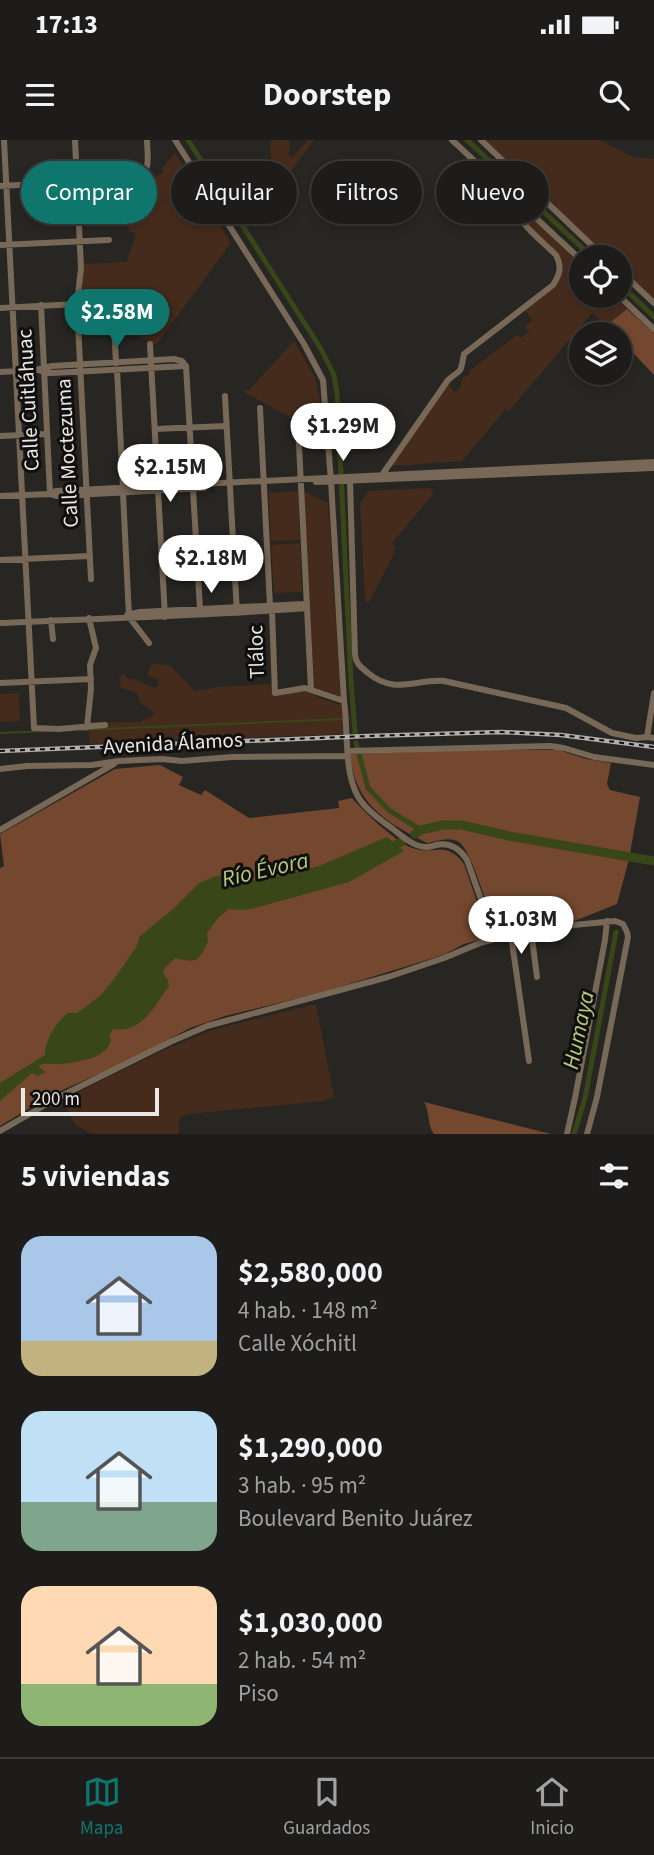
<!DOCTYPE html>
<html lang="es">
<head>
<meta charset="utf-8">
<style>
	body { margin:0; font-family:"Source Sans 3",sans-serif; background:#252523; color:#f1f3f6; height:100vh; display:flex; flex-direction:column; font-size:26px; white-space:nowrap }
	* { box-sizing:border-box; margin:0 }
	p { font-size:23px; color:#a0a1a2 }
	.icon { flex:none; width:38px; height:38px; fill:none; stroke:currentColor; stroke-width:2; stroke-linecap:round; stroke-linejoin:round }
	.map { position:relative; height:994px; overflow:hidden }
	.details { display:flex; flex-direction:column; background:#1d1c1a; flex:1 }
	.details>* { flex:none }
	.hud { position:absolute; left:21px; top:21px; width:612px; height:63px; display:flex; gap:14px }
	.buttons { position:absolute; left:569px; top:105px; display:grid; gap:14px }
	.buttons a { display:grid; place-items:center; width:63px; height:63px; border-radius:50%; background:#1d1c1a; box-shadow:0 4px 10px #0003,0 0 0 2px #3b3a39; font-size:35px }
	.scale { position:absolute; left:21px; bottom:18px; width:138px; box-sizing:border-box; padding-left:7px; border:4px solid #e9e8e5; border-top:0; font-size:19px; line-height:24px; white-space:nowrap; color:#e9e8e5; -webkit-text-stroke:5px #100f0d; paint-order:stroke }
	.price { position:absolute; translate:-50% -60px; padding:0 16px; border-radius:24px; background:#fff; color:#222; font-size:23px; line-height:46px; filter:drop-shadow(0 2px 4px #0008) }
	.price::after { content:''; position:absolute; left:50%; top:42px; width:21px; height:16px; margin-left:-10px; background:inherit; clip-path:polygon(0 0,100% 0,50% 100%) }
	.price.on { background:#0f766e; color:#fff }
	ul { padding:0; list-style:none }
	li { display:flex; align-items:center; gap:21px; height:175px; padding:0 21px }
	li span { display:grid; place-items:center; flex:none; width:196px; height:140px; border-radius:21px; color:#555 }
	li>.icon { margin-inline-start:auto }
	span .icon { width:84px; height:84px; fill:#fffc; stroke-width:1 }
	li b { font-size:30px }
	h2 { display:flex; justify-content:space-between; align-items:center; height:84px; padding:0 21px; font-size:30px }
	.chip { padding:0 24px; border-radius:32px; background:#1d1c1a; box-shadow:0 4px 10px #0003,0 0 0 2px #3b3a39; font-size:24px; line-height:63px }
	.chip.on { background:#0f766e; color:#fff }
	.status { display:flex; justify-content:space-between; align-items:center; height:49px; padding:0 35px; background:#1d1c1a; direction:ltr }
	.status svg { height:19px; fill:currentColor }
	header { display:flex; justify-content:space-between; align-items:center; height:91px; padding:0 21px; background:#1d1c1a; font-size:32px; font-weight:700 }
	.menu { display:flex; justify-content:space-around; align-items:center; height:98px; border-top:2px solid #3b3a39; background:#1d1c1a; font-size:19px; color:#a0a1a2 }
	.menu a { display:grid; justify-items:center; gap:4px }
	.menu .on { color:#0f766e }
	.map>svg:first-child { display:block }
</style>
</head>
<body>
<div class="status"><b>17:13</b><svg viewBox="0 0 49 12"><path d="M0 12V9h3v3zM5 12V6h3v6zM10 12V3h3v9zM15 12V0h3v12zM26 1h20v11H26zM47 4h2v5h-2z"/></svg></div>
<header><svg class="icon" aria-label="menu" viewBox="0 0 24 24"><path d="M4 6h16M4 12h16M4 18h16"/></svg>Doorstep<svg class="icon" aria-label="search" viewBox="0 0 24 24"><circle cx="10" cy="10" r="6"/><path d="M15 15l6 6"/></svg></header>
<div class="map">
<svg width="654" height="994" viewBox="0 0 654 994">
	<rect width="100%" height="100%" fill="#272622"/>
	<path fill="#452b1c" d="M273,0H290L289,16L293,17L308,0H314L256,77V72L264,61L261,51L256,50C270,32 273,26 270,3Z
		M481,0H599L633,17L654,19V162L620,130V117H605Z
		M175,13L231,103L156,205L105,180L82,160L80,145L82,124L127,122L136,93L129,92L128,85L132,80V68L141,66V40L150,35L151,39L163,33L162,28Z
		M526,73L581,125V156H613L627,169L611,182L608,187L592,173L509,271L506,269L462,321L391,326L449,241L450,247L455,252L460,248L462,238L471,234L469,231L517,195L521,198L529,191L525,186L533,180L522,167L551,146L561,125L522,78Z
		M294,201L315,237L320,259L321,294L242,251L249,250Z
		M430,348L434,353L392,403L395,406L393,416L369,462H366L365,458L360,363L369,351Z
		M298,351L300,400L271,401L269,353Z
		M303,351L328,363L341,560L323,554L314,547Z
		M300,403L302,452L274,453L271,405Z
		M151,524L170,525L195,551L218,547L273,544V554L310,551L319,558L341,565L345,583L343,594L89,604V582H139L150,577L155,573L140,563L138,553L121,548L119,536L125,534L127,539C141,539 142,544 155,548L159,544L158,539L148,536Z
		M19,553L20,581L0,582V554Z
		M316,864L334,957L324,961L188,974L180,978L178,994H92L75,984L62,960L164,910L212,890Z"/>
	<path fill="#74482e" d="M627,169L654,193V235L620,199V194H615L608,187L611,182Z
		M471,610H559L586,619L611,623L607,644L610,650L640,657L629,719L617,764L572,782L532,780L518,783L506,791L496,793C490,775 472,711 459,702C449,696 437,701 427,703C386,682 355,665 350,614Z
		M160,625L183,637L179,645L201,655L205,650L249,678L339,668L338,661L352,658C363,671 395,701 410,707C434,717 445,699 464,724L489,797L464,804L443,815L320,853L225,876L190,888L124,923L53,954L0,986V728L4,726L0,694L115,629Z
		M424,962L551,994H434C426,981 431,975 424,962Z"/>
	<path fill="#394617" d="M387,697L404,711L349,742L251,769L241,770L229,769L219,777L207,793L208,802C197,823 197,823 175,818L165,828L163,833L168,840L169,846C154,866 142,894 113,889L109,896L111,900C105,920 79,921 62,924C54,925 49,922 39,925V927L46,932L38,936L32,933L0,961V943L45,915C45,900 56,882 68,873H77L100,856L114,839L137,806L139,797L173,769L199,743L216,736L226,735L232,732L248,741L281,736L319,726Z"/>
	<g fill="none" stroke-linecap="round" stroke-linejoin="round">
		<path stroke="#394617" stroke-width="2" d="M81,590L342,579
			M0,593L48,591"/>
		<path stroke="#394617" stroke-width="5" d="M188,0L321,209L334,235L337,253L351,541L355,593
			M467,0L592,117
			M620,144L654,177
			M356,603L368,648L390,671L421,690
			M574,994L585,958L616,792"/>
		<path stroke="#394617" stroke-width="9" d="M415,694L421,690L443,685H462L509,696L654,721
			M386,710L401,702"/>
		<path stroke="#786857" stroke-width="6" d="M4,0L34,588L59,589L105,585
			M75,0L81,128L77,164L91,439
			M175,0L304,204L323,240L331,341L344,561C349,593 342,641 364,665C372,674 383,682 393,689C402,696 414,707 426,707C431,707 432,706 436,705C451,702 460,709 467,720L495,799
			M452,0L581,120
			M481,0L604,117
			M0,46L137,39C152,31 147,15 147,0
			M0,105L109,100
			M620,131L654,163
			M619,156L654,189
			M41,165L50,354
			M0,168L77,164
			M114,185L116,223
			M150,204L165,477
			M186,226L193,344
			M117,230L123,348
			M41,231L52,233L186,226
			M0,232L36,230L52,226L174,219L182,221L186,226
			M225,256L237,473
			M260,268L270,466
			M298,284L311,549
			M155,289L226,286
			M0,296L47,294
			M382,335L448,240C462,228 460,235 464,214L553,145C560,134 562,127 556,115C540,99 510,77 509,53
			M350,340L355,515C356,524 361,527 368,533C395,555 414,539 444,541L566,568L612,593L636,598L647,597
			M316,342L654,328
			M193,349L200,469
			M123,353L129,477L149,503
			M50,354L57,356L204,348
			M0,356L50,354L56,351L654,322
			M161,410L233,407
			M0,420L90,416
			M272,471L275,553L305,548L344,561
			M127,475L140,472L304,464
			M51,480L53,499
			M0,483C102,478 205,476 307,468
			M0,543L91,539
			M654,553L647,597L654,598
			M87,587L91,549L90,525L96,508L89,478
			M348,611L550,606L564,608L594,617L654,625
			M0,629L27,626L92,625L119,621L162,619L182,621L232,617L348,616
			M0,690L114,624
			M531,791L537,837
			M511,795L529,921
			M0,991L59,957L170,902L207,886L388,837L444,818L480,803L511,795L553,787L615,781L623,784L627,792L628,797L597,957L587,994
			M567,994L575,958L605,800L607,781"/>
		<g stroke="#b1b0ac" stroke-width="4.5">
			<path id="rail" d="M0,611L368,596L501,592L561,595L654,607"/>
		</g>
		<use href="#rail" stroke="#100f0d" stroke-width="2" stroke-dasharray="5" stroke-linecap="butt"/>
	</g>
	<g text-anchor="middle" stroke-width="6" stroke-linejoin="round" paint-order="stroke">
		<g font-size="21" fill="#e9e8e5" stroke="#100f0d">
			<text transform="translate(28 260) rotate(-93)" y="7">Calle Cuitláhuac</text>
			<text transform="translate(67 313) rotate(-93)" y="7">Calle Moctezuma</text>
			<text transform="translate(256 512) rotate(-92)" y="7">Tláloc</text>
			<text transform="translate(173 603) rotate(-3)" y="7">Avenida Álamos</text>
		</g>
		<g font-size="23" font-style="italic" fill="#b3ca7f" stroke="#100f0d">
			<text transform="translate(265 729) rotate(-13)" y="8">Río Évora</text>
			<text transform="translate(578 890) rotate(-78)" y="8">Humaya</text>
		</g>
	</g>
</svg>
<div class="buttons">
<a><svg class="icon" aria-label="locate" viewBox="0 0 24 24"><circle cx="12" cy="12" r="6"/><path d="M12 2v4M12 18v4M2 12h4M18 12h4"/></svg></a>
<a><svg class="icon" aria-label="layers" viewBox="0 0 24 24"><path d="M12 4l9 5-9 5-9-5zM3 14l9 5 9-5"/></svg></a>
</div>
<div class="scale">200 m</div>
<b class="price on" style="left:117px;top:209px">$2.58M</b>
<b class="price" style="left:343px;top:323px">$1.29M</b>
<b class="price" style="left:170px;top:364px">$2.15M</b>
<b class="price" style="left:211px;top:455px">$2.18M</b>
<b class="price" style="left:521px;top:816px">$1.03M</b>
<div class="hud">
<a class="chip on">Comprar</a>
<a class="chip">Alquilar</a>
<a class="chip">Filtros</a>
<a class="chip">Nuevo</a>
</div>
</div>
<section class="details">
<h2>5 viviendas<svg class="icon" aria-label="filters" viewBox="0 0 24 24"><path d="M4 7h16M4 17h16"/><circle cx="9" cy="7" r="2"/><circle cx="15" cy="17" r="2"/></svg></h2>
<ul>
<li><span style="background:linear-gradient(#a9c7e8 75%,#c2b280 0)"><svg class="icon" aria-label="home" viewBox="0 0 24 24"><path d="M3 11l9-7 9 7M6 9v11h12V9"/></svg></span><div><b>$2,580,000</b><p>4 hab. · 148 m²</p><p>Calle Xóchitl</p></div></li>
<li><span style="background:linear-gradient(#bfe0f5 65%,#7fa58c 0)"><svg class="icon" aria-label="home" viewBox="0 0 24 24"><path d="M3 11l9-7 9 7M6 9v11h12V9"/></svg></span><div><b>$1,290,000</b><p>3 hab. · 95 m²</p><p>Boulevard Benito Juárez</p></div></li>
<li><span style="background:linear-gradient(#ffd9b3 70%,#8fb573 0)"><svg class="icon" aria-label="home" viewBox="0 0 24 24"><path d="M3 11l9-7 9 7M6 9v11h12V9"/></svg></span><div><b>$1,030,000</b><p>2 hab. · 54 m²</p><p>Piso</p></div></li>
</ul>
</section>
<nav class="menu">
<a class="on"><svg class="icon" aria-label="map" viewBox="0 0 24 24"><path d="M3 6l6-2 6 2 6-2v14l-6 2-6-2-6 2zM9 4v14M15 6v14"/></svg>Mapa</a>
<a><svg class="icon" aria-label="saved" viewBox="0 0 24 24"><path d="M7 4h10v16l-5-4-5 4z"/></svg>Guardados</a>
<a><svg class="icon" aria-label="home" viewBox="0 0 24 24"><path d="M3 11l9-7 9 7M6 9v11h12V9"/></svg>Inicio</a>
</nav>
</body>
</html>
